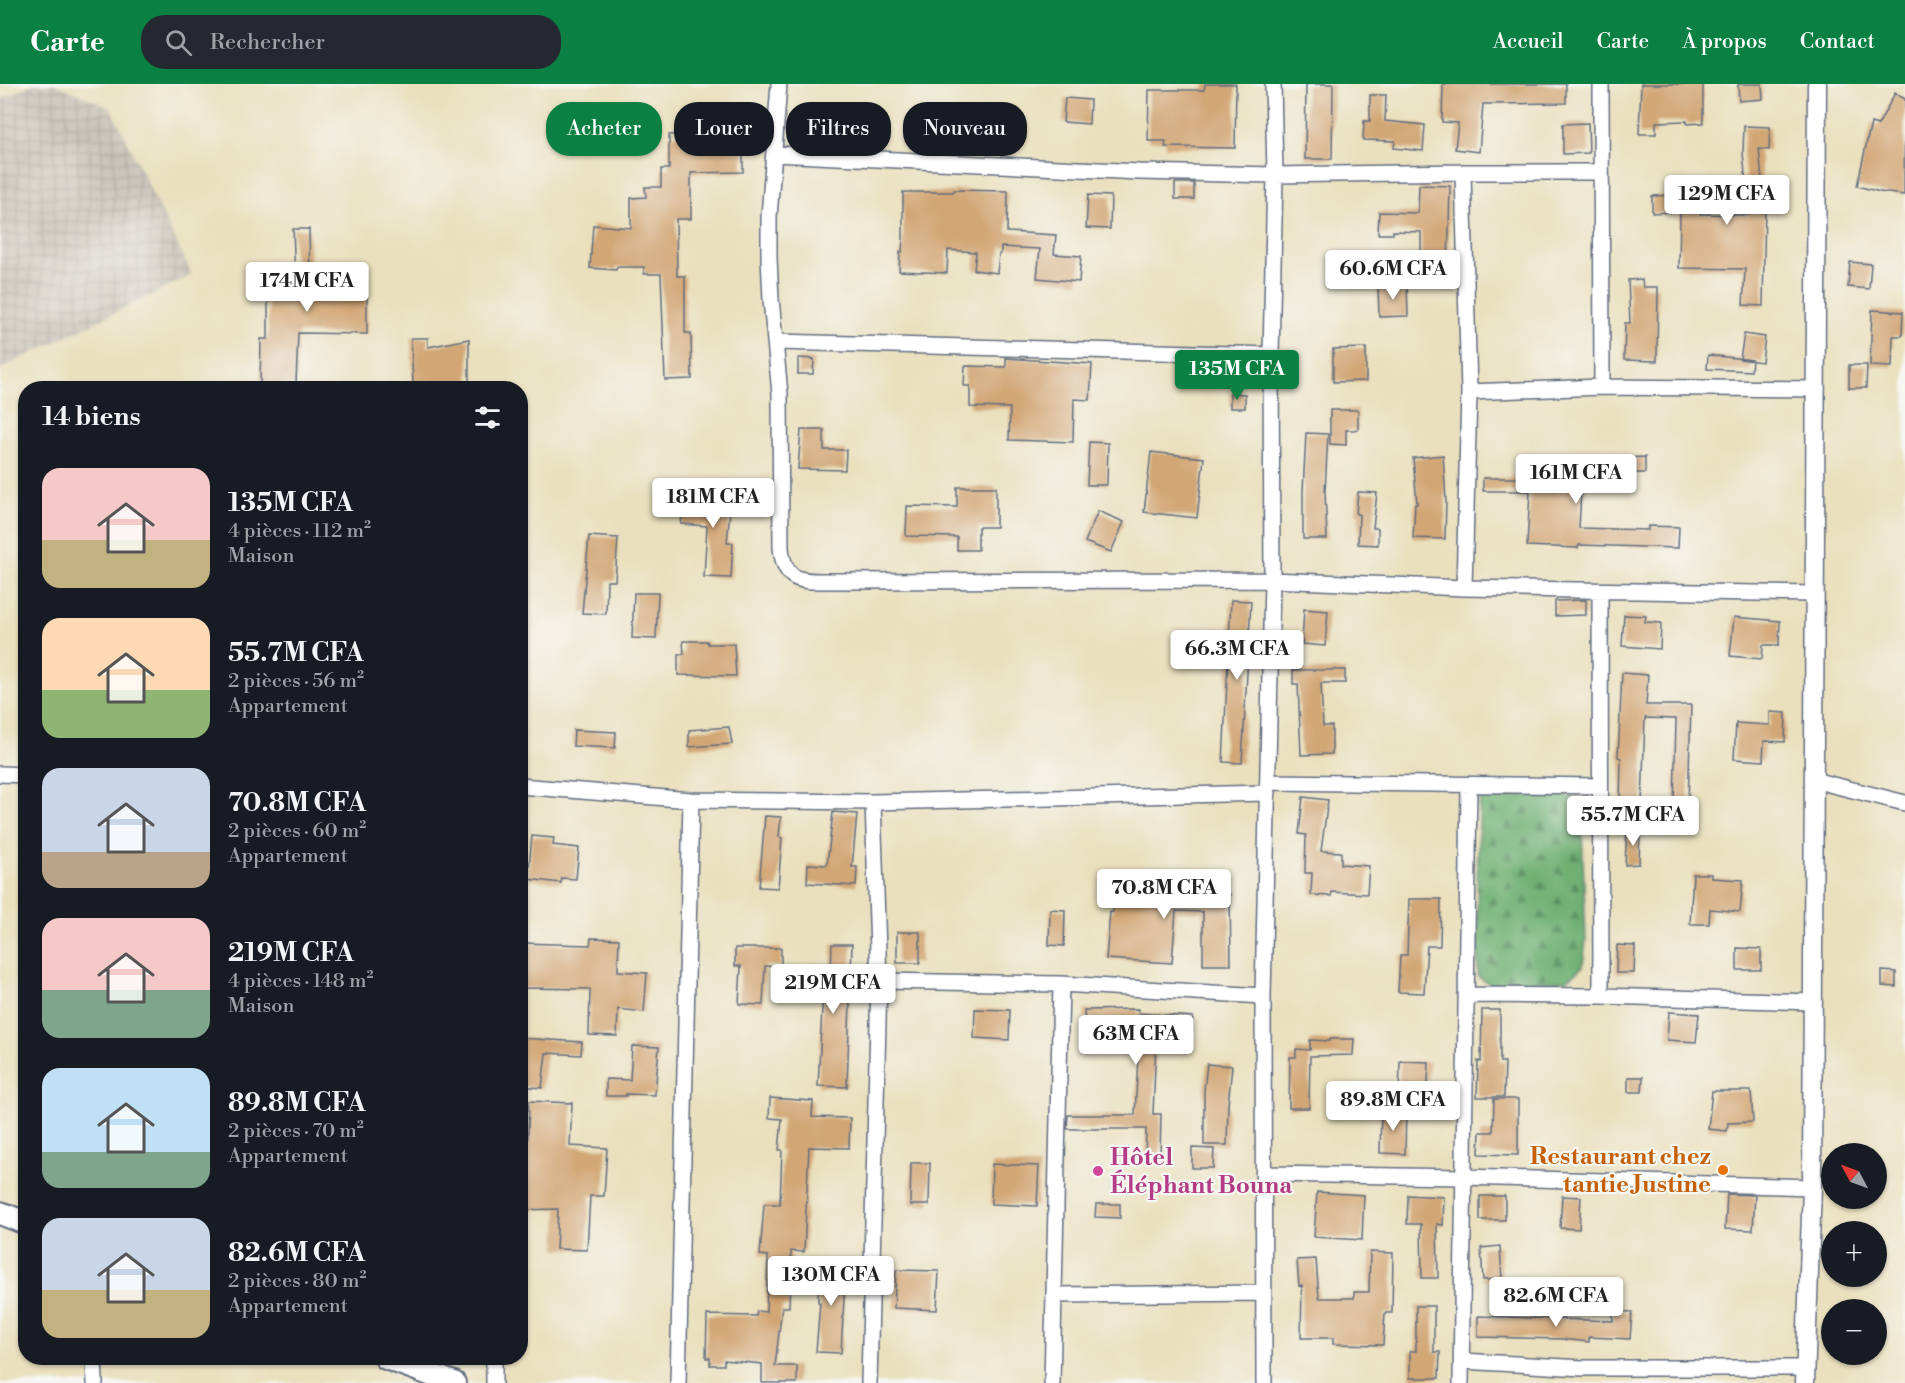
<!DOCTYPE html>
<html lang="fr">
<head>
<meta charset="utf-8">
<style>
	body { margin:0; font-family:"Libre Bodoni",serif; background:#242831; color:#f1f3f6; height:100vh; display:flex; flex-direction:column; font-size:22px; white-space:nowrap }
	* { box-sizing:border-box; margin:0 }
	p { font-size:20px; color:#9ea1a6 }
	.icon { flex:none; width:33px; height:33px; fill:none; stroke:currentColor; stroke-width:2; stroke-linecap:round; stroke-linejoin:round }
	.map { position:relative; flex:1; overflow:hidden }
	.side { position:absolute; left:18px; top:297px; width:510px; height:984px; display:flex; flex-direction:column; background:#171b24; border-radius:24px; box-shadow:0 2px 4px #0004 }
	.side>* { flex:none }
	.banner { position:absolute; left:546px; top:18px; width:570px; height:54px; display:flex; gap:12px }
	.needle { width:39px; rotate:311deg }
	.tools { position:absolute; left:1821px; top:1059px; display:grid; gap:12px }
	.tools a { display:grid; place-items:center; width:66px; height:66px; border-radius:50%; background:#171b24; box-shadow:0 2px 4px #0004; font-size:30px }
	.price { position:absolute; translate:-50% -51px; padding:0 14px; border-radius:6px; background:#fff; color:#222; font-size:20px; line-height:39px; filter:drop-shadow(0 2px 3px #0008) }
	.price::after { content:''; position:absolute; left:50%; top:36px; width:18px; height:14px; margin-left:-9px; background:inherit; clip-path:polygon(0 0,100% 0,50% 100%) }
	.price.active { background:#0b8043; color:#fff }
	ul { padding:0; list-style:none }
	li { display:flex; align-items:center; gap:18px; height:150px; padding:0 24px }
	li span { display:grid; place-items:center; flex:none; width:168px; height:120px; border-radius:18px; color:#555 }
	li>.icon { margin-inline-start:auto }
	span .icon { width:72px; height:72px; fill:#fffc; stroke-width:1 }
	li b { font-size:26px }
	h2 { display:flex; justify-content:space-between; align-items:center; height:72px; padding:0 24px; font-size:26px }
	.chip { padding:0 21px; border-radius:24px; background:#171b24; box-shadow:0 2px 4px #0004; font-size:21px; line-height:54px }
	.chip.active { background:#0b8043; color:#fff }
	header { display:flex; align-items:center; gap:36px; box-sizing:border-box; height:84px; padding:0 30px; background:#0b8043; color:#fff }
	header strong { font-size:28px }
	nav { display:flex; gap:33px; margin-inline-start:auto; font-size:21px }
	.search { width:420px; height:54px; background:#242831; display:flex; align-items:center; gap:15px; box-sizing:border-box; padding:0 21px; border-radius:24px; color:#9ea1a6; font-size:22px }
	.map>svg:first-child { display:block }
</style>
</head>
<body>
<header>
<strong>Carte</strong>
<div class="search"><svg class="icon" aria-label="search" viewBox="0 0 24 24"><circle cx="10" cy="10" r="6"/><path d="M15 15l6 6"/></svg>Rechercher</div>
<nav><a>Accueil</a><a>Carte</a><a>À propos</a><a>Contact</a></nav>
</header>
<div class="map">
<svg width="1905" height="1299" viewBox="0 0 1905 1299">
	<defs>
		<pattern id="industrial-grid" width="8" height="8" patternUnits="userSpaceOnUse" patternTransform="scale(1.5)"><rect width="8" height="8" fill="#cac3b8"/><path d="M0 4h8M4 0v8" fill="none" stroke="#ada8a1"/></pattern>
		<pattern id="forest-firs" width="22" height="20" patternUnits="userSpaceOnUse" patternTransform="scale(1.5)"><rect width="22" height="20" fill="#6fb073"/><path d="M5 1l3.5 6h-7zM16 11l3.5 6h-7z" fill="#5a9062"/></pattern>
	</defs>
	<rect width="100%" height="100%" fill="#f6f6f2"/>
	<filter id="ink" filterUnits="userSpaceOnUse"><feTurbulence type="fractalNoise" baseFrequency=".0167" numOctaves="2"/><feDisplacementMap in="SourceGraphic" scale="12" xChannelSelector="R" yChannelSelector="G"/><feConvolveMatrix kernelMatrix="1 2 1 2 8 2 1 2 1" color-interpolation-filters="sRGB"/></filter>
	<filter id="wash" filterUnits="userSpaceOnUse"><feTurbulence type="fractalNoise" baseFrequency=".008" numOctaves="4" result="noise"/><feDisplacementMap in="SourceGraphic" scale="24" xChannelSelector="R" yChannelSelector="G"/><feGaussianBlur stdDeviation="1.35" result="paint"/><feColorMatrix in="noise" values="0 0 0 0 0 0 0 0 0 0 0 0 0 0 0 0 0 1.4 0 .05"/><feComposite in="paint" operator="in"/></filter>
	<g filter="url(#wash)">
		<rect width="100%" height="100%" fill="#eae0bd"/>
		<path fill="url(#industrial-grid)" d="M33,0H55L111,24L192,191L0,285V16Z"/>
		<path fill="url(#forest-firs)" stroke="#457068" stroke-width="1.5" d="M1480,710L1563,712L1581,715L1586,857L1583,882L1567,896L1492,901L1478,893L1477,793Z"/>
		<g id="blocks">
			<path fill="#d2a674" d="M1205,0H1236L1235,64L1165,63L1166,57H1148L1149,6H1204Z
				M1306,0H1333L1332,75H1305Z
				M1443,0H1566V19L1483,20L1479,68L1455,65L1458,39L1442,38Z
				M1641,0H1703V39L1687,40V37L1656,38V50H1639Z
				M1738,0H1762L1763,15L1739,17Z
				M1895,9L1905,15L1904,111L1880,108L1857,102L1871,39L1878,41Z
				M1370,11H1386L1385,37L1425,41L1423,67L1394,64L1395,57L1363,56L1364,37H1370Z
				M1065,14L1090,16L1089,40L1063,38Z
				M878,31V65L851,64V32Z
				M1588,39L1589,69L1563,70V40Z
				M1744,42L1770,43L1769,66L1759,65L1765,125L1763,222L1743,221L1745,185L1679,184L1680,128L1652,129V112L1700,110V130L1749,131L1743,69Z
				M715,50V63L743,62V88L691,89V135H676L677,192H685V249H691L692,295L665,296L661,190H644V183H617L616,186L590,184L593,141L631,144V114L646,113L645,103H661V85H669V51Z
				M1175,99H1194V115H1175Z
				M1419,101L1450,102L1448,182L1421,183V148L1393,147V150H1378L1379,128L1418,129Z
				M954,106L1008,107L1007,148L1056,151L1054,170L1081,172L1079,198L1037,194L1040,165L1001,163V170H999L997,189L974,186L976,168L948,166L947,189L899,187L900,168H902L903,154V108H953Z
				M1088,111L1111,112L1110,145L1086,144Z
				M293,145H309L310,196L367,195V250L298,249L296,300L260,301L261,255H268V196H295Z
				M1850,178L1871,180L1869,205L1848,203Z
				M1642,195L1643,203H1658L1657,277L1624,276L1625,239H1630L1628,196Z
				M1407,201L1408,232L1379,233L1378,202Z
				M1872,226L1903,228L1902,252H1893L1892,283L1870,282Z
				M1744,250L1765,253L1762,278L1740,275Z
				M411,254H428V263L469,255V304H433V300L413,301Z
				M1366,264V297L1333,298V265Z
				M1708,271L1752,276L1751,287L1707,285Z
				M798,274L814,275L813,290H798Z
				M1006,274L1092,280L1090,316L1074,315L1073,358L1009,356L1010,324L970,323V302H964L965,282L1006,283Z
				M1849,281H1867L1866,304H1849Z
				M1230,309L1245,310V324H1230Z
				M1330,326H1358V346H1346V361L1330,360Z
				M801,346H824V366H846L845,386L798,385Z
				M1306,349L1328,350L1325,407L1327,455H1303V407Z
				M1089,358L1108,359L1107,401H1087Z
				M1151,368L1204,374L1197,434L1144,428Z
				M1443,371L1446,416L1445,455L1413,454L1415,420H1417L1413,374Z
				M1539,372L1594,375L1645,373V389H1586V408H1581L1579,444L1648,446V442L1679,443L1678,464L1579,461L1578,464L1527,462L1530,407H1483V394H1538Z
				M704,403L732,405L727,459H733L731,494L704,493L707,442L681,440L684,415L703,417Z
				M957,403H996V443H978V466H957V453L906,452L907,422L957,423Z
				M1358,408L1377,409L1373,444H1378V461L1358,460L1359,430H1356Z
				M1098,427L1124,438L1111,468L1085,458Z
				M589,452L618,454L615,497H607L606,530L582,529Z
				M634,509H658L656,555L632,554Z
				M1231,516L1251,517L1242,679L1223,678Z
				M1586,516V531L1555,532V517Z
				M1304,525L1328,527L1325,562L1302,560Z
				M1624,531L1646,532L1645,538L1661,539L1660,565L1622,562Z
				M1734,533L1780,537L1779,561H1763L1762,575L1730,572Z
				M683,557H707L708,560H734L736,592L678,591V570H684Z
				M1293,586H1345V599H1321L1323,642H1332V670L1301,671L1298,600H1293Z
				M1622,589L1648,591L1646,621H1691L1688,721H1674L1676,635L1645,634L1642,720L1620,719L1621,674L1618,673Z
				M1770,628L1786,629L1785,658L1764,657L1763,677L1734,675L1736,639L1770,641Z
				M729,643L732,660L689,663V646Z
				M574,646L616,648L615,664L573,662Z
				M1303,713L1328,716L1321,767L1341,768V780L1369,782L1367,810L1332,808L1331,812L1311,811L1312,789H1305L1306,751L1299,750Z
				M833,728L857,730L852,783H857L856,802L807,799L808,780L827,781Z
				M765,732L781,733L779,753L782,754L778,804L759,803Z
				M1640,744L1639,780L1625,781L1627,745Z
				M532,752L554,754L553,761L579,764L576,795L562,794L561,799L528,795Z
				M1162,789L1186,790L1185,811L1230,810L1231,881H1203V828L1176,827L1172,879L1106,875L1110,828H1113V792H1162Z
				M1693,790H1711V794L1743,796L1740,828L1710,825L1709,840H1690Z
				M1409,815H1441L1440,862H1427L1424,909L1398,908L1400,871H1407Z
				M1050,825L1065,826L1064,862L1049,861Z
				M897,848H920V879H897Z
				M591,854L619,855L618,887L647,889L644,928L618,925L617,952L589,951L590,905L520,904V859L590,861Z
				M832,860H852L847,1003L818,1002L823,905H800V887H831Z
				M1617,861L1635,862L1634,889H1616Z
				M735,864H781V882H765L763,921L739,920L741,882H735Z
				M1737,864L1761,865V886H1737Z
				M1882,887L1896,888V903L1882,902Z
				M975,925L1010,926L1009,956L974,954Z
				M1138,925V929L1193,933L1190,962L1156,959L1153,1030H1161L1160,1073L1145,1072L1146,1045H1067L1068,1031H1135L1139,953L1085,954L1084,926Z
				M1482,926H1500V978H1505L1504,1013H1477L1478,977L1481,978Z
				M1669,928L1699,930L1696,958L1667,956Z
				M520,954L582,958L581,971L546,969L542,1004L520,1002Z
				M1330,955H1354L1353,971L1310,972L1309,1024H1289L1290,973H1296V965L1310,966V956L1330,957Z
				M632,962L659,963L655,1011L626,1010V1012H606V995L630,996Z
				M1400,977L1429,978L1427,1016H1399Z
				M1207,980L1232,982L1228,1021L1227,1061H1204V1006Z
				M1628,993H1643L1642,1008H1628Z
				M1712,1007H1751L1753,1038L1728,1039L1727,1047L1708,1045Z
				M770,1014L813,1017L812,1033L850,1034L849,1064L809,1063L804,1168L791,1167L789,1223H782L775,1282H797V1299H762V1280L724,1276V1281H710V1274H706L707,1231L756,1232L757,1227L766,1228L768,1172L760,1171L764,1120H780L782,1066H779L782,1035L769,1034Z
				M1494,1015H1518V1071L1479,1070L1480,1048H1493Z
				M529,1017L572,1019L570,1062L607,1064L604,1112H590L587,1166L556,1165L558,1125L520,1126V1073H527Z
				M1381,1026H1406L1405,1070L1380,1069Z
				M1192,1064L1214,1065L1213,1084H1192Z
				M911,1079H930L929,1121H910Z
				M992,1080L1039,1082L1037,1122L991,1120Z
				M1317,1108L1364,1111L1362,1156L1314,1153Z
				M1727,1110L1755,1111L1753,1146L1725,1145Z
				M1408,1111L1444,1113L1443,1141L1437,1140L1438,1194H1422L1421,1140H1407Z
				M1480,1112H1505V1136H1480Z
				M1562,1112L1581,1113L1579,1145L1560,1144Z
				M1096,1120H1120V1134L1095,1133Z
				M1500,1162L1502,1195L1483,1196L1481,1164Z
				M1370,1168L1393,1169L1392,1229H1385L1383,1261L1333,1260V1254H1301L1302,1201L1299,1202L1297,1176L1316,1175L1319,1214H1354V1208H1369Z
				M819,1178L846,1179L841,1269L816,1268L820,1219L818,1218Z
				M896,1186L939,1187L937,1226L894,1224Z
				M1416,1222H1434V1268H1440L1439,1294H1410V1267H1416Z
				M1613,1227L1632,1228L1630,1255L1589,1253V1258L1562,1255L1478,1253V1232L1613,1237Z"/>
		</g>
	</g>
	<g filter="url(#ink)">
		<use href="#blocks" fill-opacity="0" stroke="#636d7f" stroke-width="1.5"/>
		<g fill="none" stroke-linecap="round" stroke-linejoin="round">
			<g stroke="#636d7f" stroke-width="18">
				<path id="minor" d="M779,0L769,133V174L771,215L780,310L781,464C785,501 803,497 834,497L1272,496L1464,504L1814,510
					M1601,0L1602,303
					M775,70L1139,88L1275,91L1463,88H1600
					M1463,88L1469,308L1464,504
					M776,258L1271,271
					M1469,308L1602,303L1817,305
					M1600,507L1601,912
					M0,690L26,691
					M1813,696L1905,719
					M1269,698L1600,702
					M520,702L691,716L873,718L1268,709
					M879,897L1061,900L1263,912
					M1466,911L1601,912L1814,918
					M1264,1090L1464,1093L1812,1103
					M1055,1211L1263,1209
					M94,1274L95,1299
					M494,1274V1299
					M1462,1277L1583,1284H1805
					M678,1299L691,716
					M869,1299L879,897L873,718
					M1052,1299L1061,900
					M1264,1299L1263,912L1272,496L1271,271L1275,91L1273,0
					M1461,1299L1469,701"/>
			</g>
			<g stroke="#636d7f" stroke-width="21">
				<path id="tertiary" d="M1805,1299L1812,1103L1817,0"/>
			</g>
			<g stroke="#636d7f" stroke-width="26">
				<path id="primary" d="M0,1129L26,1139
					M386,1274L454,1299"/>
			</g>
			<use href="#minor" stroke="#fff" stroke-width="15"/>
			<use href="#tertiary" stroke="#fff" stroke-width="18"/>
			<use href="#primary" stroke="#fff" stroke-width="22"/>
		</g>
	</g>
	<circle fill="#e8710a" stroke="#f6f6f2" stroke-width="2" cx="1723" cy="1086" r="6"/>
	<circle fill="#d1479c" stroke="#f6f6f2" stroke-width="2" cx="1098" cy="1087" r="6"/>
	<g text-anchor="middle" stroke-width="4.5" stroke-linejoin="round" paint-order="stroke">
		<g font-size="24" font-weight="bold" fill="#c56008" stroke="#f6f6f2" text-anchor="end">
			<text x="1711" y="1080">Restaurant chez<tspan x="1711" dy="28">tantie Justine</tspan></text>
		</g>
		<g font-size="24" font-weight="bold" fill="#b23c85" stroke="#f6f6f2" text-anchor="start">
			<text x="1110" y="1081">Hôtel<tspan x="1110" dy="28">Éléphant Bouna</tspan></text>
		</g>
	</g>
</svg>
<div class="tools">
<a><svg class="needle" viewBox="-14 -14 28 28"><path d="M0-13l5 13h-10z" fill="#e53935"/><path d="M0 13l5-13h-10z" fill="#9ea1a6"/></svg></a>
<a>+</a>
<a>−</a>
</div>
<b class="price" style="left:1727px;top:142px">129M CFA</b>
<b class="price" style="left:1393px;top:217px">60.6M CFA</b>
<b class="price" style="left:307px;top:229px">174M CFA</b>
<b class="price active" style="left:1237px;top:317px">135M CFA</b>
<b class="price" style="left:1576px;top:421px">161M CFA</b>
<b class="price" style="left:713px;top:445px">181M CFA</b>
<b class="price" style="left:1237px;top:597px">66.3M CFA</b>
<b class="price" style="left:1633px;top:763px">55.7M CFA</b>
<b class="price" style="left:1164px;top:836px">70.8M CFA</b>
<b class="price" style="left:833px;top:931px">219M CFA</b>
<b class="price" style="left:1136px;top:982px">63M CFA</b>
<b class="price" style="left:1393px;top:1048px">89.8M CFA</b>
<b class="price" style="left:831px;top:1223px">130M CFA</b>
<b class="price" style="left:1556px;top:1244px">82.6M CFA</b>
<div class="banner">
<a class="chip active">Acheter</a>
<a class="chip">Louer</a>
<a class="chip">Filtres</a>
<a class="chip">Nouveau</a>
</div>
<section class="side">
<h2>14 biens<svg class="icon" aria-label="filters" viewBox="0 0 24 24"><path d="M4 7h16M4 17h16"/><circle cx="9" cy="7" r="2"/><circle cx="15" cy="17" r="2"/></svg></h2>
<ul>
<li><span style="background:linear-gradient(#f6c9c9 60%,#c2b280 0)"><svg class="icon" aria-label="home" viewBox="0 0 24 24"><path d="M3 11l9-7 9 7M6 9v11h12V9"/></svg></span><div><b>135M CFA</b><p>4 pièces · 112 m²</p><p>Maison</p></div></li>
<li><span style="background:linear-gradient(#ffd9b3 60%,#8fb573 0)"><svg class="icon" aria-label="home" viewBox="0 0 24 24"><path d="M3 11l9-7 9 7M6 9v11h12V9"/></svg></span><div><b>55.7M CFA</b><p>2 pièces · 56 m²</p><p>Appartement</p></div></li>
<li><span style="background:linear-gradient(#c9d6e8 70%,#b9a48a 0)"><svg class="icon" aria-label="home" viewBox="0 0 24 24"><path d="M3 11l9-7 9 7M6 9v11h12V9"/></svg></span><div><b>70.8M CFA</b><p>2 pièces · 60 m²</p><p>Appartement</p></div></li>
<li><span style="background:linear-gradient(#f6c9c9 60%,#7fa58c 0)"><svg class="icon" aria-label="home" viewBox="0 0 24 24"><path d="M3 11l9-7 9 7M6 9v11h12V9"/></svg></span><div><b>219M CFA</b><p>4 pièces · 148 m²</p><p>Maison</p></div></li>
<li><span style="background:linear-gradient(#bfe0f5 70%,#7fa58c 0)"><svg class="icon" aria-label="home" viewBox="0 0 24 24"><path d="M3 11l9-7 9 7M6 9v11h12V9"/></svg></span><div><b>89.8M CFA</b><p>2 pièces · 70 m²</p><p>Appartement</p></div></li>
<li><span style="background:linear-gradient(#c9d6e8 60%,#c2b280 0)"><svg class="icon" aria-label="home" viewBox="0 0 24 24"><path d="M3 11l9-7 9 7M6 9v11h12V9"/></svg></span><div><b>82.6M CFA</b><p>2 pièces · 80 m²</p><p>Appartement</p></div></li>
</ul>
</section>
</div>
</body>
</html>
